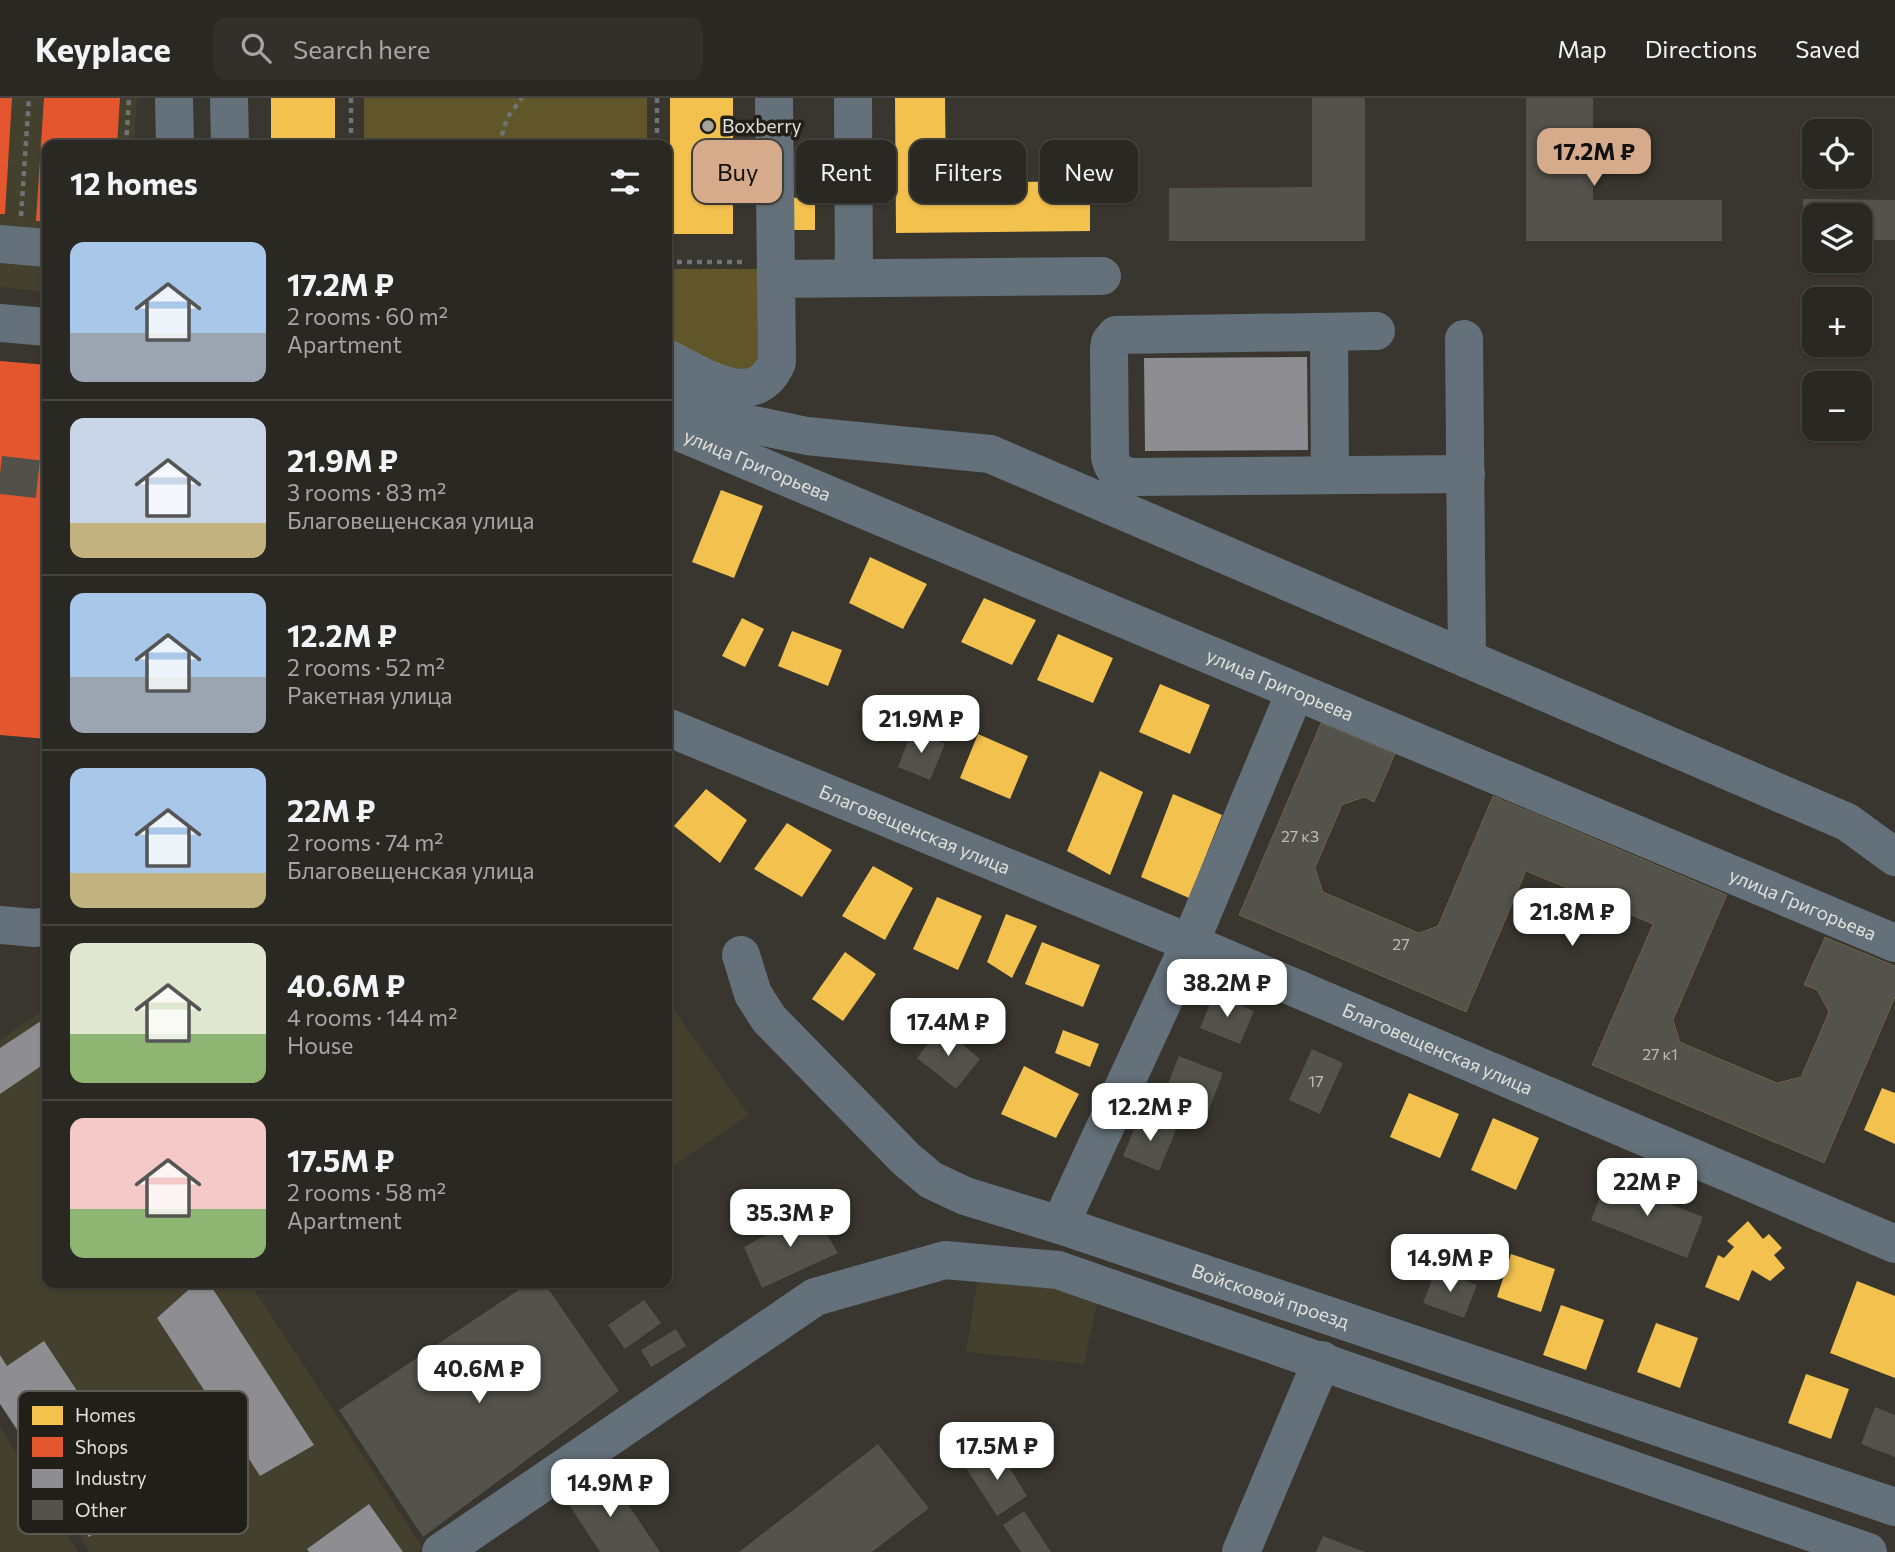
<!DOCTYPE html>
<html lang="en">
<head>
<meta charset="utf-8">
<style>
	body { margin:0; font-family:Commissioner,sans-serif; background:#32302a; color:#f1f3f6; height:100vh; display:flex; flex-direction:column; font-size:26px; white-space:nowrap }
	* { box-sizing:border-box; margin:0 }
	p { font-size:23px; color:#a5a6a5 }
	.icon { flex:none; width:38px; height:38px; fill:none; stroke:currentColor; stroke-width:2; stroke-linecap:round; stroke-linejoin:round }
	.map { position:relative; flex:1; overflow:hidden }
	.details { position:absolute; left:42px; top:42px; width:630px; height:1148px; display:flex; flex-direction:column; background:#2a2822; border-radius:14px; box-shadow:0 2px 5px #0004,0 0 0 2px #464440 }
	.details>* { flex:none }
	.banner { position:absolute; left:693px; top:42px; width:665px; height:63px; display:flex; gap:14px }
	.fabs { position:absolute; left:1802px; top:21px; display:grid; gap:14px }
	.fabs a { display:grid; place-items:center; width:70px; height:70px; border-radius:14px; background:#2a2822; box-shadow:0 2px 5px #0004,0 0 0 2px #464440; font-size:35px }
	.price { position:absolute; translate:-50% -60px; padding:0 16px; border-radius:14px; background:#fff; color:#222; font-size:23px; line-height:46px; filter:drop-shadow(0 2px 4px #0008) }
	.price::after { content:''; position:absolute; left:50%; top:42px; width:21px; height:16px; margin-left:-10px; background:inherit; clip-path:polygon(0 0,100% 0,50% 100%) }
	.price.on { background:#d6ab8b; color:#111 }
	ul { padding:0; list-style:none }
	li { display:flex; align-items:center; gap:21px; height:175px; padding:0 28px }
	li+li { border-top:2px solid #464440 }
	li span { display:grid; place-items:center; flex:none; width:196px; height:140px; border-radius:14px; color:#555 }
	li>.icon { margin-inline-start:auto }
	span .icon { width:84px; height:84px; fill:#fffc; stroke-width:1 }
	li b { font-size:30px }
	h2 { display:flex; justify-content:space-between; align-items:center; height:84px; padding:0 28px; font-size:30px }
	.tag { padding:0 24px; border-radius:14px; background:#2a2822; box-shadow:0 2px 5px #0004,0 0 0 2px #464440; font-size:24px; line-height:63px }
	.tag.on { background:#d6ab8b; color:#111 }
	header { display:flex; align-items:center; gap:42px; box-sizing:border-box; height:98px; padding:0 35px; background:#2a2822; border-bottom:2px solid #464440 }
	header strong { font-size:33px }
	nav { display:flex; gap:38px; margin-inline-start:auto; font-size:24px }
	.search { width:490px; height:63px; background:#32302a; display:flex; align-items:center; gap:18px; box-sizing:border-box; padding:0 24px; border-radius:14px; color:#a5a6a5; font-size:26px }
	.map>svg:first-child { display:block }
</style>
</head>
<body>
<header>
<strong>Keyplace</strong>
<div class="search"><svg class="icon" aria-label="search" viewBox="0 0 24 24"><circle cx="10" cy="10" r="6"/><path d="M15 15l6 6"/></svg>Search here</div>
<nav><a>Map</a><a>Directions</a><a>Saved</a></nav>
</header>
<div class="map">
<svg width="1895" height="1454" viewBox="0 0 1895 1454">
	<rect width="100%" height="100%" fill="#38362e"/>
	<path fill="#43402d" d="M0,0H137L134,47H47V194L0,189Z
		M667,902L749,1017L667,1072Z
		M47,910V1185H250L423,1450L417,1454H90L0,1306V942Z
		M978,1178L1099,1197L1084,1266L966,1254Z
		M0,1329L78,1454H0Z"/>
	<path fill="#605629" d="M364,0H647V47H364Z
		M667,171H768L770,262L737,285L667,251Z"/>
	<path fill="#f2c14e" d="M271,0H335V47H271Z
		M670,0H733V136H667V97H670Z
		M895,0H945L946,85L1090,83V133L896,135Z
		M815,99V132H790L789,100Z
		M721,392L763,408L734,480L692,464Z
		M870,459L927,486L903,531L849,505Z
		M984,500L1036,522L1012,567L961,544Z
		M742,520L764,531L745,569L722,558Z
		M792,533L842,552L828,588L778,568Z
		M1058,536L1113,560L1093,605L1037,582Z
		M1160,586L1210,607L1190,656L1139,634Z
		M1321,625L1395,656L1374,704L1364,699L1342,707L1315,770L1323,794L1419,835L1438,828L1493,698L1727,797L1673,922L1680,944L1777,985L1801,979L1829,914L1817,892L1804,887L1825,839L1895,868V899L1824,1065L1592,967L1653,826L1526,773L1466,914L1239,817Z
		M978,636L1028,658L1010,701L960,680Z
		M1100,673L1143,694L1110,777L1067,753Z
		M706,691L747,722L720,765L674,728Z
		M1173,696L1222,717L1189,800L1141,779Z
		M787,725L832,752L802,799L754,771Z
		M873,768L913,790L885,842L842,818Z
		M937,799L982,818L958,872L913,851Z
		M1006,816L1037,828L1012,880L987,864Z
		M1042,844L1100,867L1083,909L1025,886Z
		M845,854L876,876L843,923L812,901Z
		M1063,932L1099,946L1090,969L1055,955Z
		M1024,968L1079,996L1056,1040L1001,1016Z
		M1882,990L1895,995V1046L1864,1032Z
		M1409,995L1459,1016L1440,1060L1390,1039Z
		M1493,1020L1539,1040L1516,1092L1471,1072Z
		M1748,1123L1763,1141L1769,1136L1782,1150L1774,1157L1785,1170L1770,1183L1752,1172L1739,1203L1705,1189L1718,1157L1724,1160L1734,1149L1727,1143Z
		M1511,1156L1555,1171L1541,1214L1497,1199Z
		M1857,1183L1895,1198V1280L1830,1255Z
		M1561,1207L1604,1222L1586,1272L1543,1257Z
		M1656,1225L1698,1240L1680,1290L1637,1274Z
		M1806,1276L1849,1291L1831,1341L1788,1325Z"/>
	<path fill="#e4572e" d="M0,0H12L5,116H0Z
		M44,0H120L117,47H47V124L36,123Z
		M0,263L47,267V641L0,637Z"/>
	<path fill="#8d8d92" d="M1307,259L1308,352L1145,353L1144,260Z
		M47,919V964L0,996V950Z
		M196,1185H209L314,1347L260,1378L157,1220Z
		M44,1243L113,1347L77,1371L112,1424L89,1439L0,1306V1257L7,1268Z
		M369,1406L403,1454H309L307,1451Z"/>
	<path fill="#53524b" d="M1312,0H1365V143H1169V90L1312,89Z
		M1526,0H1593V102H1722V143H1526Z
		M1803,101L1895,102V142H1860V117H1815V142H1803Z
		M1321,625L1395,656L1374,704L1364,699L1342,707L1315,770L1323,794L1419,835L1438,828L1493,698L1727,797L1673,922L1680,944L1777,985L1801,979L1829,914L1817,892L1804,887L1825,839L1895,868V899L1824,1065L1592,967L1653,826L1526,773L1466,914L1239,817Z
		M912,633L945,646L930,682L898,669Z
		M1214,896L1254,913L1240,946L1200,930Z
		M941,929L980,961L956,991L917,960Z
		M1312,951L1343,965L1320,1016L1289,1002Z
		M1179,958L1223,975L1208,1014L1164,996Z
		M1140,1017L1176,1032L1159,1073L1123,1058Z
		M1607,1081L1703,1119L1687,1160L1591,1122Z
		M812,1112L838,1155L762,1190L744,1149Z
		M1436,1171L1477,1187L1464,1220L1423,1205Z
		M529,1185H544L619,1293L423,1439L339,1312Z
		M644,1202L661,1225L625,1251L608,1227Z
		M676,1231L686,1248L651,1269L641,1252Z
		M1875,1309L1895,1317V1359L1861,1346Z
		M878,1346L929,1410L872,1454H739Z
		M997,1350L1027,1398L997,1418L966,1370Z
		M607,1375L660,1454H600L566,1402Z
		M1024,1413L1051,1454H1021L1003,1427Z
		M1323,1438L1365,1454H1316Z"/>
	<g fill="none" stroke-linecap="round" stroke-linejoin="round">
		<path stroke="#525048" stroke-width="38" stroke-dasharray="38 19" stroke-linecap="butt" d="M0,377L47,382"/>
		<path stroke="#6d7377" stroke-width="4.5" stroke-dasharray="5 5" stroke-linecap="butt" d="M351,0V47
			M657,0V47
			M126,47L129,0
			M499,47L507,20L522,0
			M667,64H670
			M804,65H824
			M21,118L29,0
			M667,164H746"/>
		<g stroke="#64717a" stroke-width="38">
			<path d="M174,0L175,47"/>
			<path d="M229,0L230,47"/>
			<path d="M774,0L776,181"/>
			<path d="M853,0L854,180"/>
			<path d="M0,146L47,150"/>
			<path d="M0,225L47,229"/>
			<path d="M1376,233L1116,237L1110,244L1109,251L1110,359C1113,373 1119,377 1132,379L1466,376"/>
			<path d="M1329,234L1330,377"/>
			<path d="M1464,241L1467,561"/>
			<path d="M667,260C700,276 755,316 777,264L776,181L1102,178"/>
			<path d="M667,296L735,323L807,338L990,356L1847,724L1895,759"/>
			<path id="s1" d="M667,329L1895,845"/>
			<path id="s2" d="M667,629L1190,845L1895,1146"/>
			<path d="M0,827L35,830L47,828"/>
			<path id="s3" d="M741,857L753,896L769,921L906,1061L931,1082L965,1098L1060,1127L1895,1409"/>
			<path d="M1060,1127L1190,845L1295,594"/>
			<path d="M441,1454L815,1199L945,1162L1058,1172L1868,1454"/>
			<path d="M1241,1454L1322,1262"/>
		</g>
	</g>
	<circle fill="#a6a49c" stroke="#201f19" stroke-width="2.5" cx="708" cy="28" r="7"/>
	<g text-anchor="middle" stroke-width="7" stroke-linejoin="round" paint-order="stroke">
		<g font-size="16" fill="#bebcb5">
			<text x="1300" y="744">27 к3</text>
			<text x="1401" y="852">27</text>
			<text x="1660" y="962">27 к1</text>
			<text x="1316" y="989">17</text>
		</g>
		<g font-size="19" fill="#e2e0d8" stroke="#201f19" text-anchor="start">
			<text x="722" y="35">Boxberry</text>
		</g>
		<g font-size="19" fill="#e2e0d8" stroke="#201f19">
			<text dy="7" stroke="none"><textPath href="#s1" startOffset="98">улица Григорьева</textPath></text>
			<text dy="7" stroke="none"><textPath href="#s1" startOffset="665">улица Григорьева</textPath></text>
			<text dy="7" stroke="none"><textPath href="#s2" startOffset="268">Благовещенская улица</textPath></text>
			<text dy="7" stroke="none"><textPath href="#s1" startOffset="1232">улица Григорьева</textPath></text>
			<text dy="7" stroke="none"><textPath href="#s2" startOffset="835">Благовещенская улица</textPath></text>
			<text dy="7" stroke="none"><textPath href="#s3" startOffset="658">Войсковой проезд</textPath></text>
		</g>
	</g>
	<rect x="18" y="1293" width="230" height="143" rx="10" fill="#201f19" stroke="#5a5952" stroke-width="2"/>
	<rect x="32" y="1308" width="31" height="19" fill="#f2c14e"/>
	<rect x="32" y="1339" width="31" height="20" fill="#e4572e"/>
	<rect x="32" y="1371" width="31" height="19" fill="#8d8d92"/>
	<rect x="32" y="1402" width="31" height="20" fill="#53524b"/>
	<g font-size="19" fill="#e2e0d8">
		<text x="75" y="1324">Homes</text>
		<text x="75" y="1356">Shops</text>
		<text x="75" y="1387">Industry</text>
		<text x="75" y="1419">Other</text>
	</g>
</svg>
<div class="fabs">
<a><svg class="icon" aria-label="locate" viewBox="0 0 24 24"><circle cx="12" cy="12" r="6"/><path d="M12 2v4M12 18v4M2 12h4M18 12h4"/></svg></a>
<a><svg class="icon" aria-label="layers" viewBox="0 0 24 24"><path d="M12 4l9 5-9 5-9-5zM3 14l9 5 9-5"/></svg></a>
<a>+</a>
<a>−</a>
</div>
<b class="price on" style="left:1594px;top:90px">17.2M ₽</b>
<b class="price" style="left:921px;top:657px">21.9M ₽</b>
<b class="price" style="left:1572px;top:850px">21.8M ₽</b>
<b class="price" style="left:1227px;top:921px">38.2M ₽</b>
<b class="price" style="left:948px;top:960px">17.4M ₽</b>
<b class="price" style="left:1150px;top:1045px">12.2M ₽</b>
<b class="price" style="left:1647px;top:1120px">22M ₽</b>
<b class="price" style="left:790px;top:1151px">35.3M ₽</b>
<b class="price" style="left:1450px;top:1196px">14.9M ₽</b>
<b class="price" style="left:479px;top:1307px">40.6M ₽</b>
<b class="price" style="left:997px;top:1384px">17.5M ₽</b>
<b class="price" style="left:610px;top:1421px">14.9M ₽</b>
<div class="banner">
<a class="tag on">Buy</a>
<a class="tag">Rent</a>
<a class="tag">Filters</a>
<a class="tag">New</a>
</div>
<section class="details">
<h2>12 homes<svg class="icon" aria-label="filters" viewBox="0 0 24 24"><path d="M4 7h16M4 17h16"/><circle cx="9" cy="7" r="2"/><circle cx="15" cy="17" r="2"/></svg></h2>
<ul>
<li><span style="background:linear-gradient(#a9c7e8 65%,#9aa5b1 0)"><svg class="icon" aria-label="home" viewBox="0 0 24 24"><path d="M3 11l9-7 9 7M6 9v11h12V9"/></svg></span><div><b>17.2M ₽</b><p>2 rooms · 60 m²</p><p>Apartment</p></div></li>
<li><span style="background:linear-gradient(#c9d6e8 75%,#c2b280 0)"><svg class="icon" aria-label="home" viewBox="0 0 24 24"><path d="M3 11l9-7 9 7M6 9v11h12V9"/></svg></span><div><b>21.9M ₽</b><p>3 rooms · 83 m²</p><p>Благовещенская улица</p></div></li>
<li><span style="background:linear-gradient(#a9c7e8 60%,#9aa5b1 0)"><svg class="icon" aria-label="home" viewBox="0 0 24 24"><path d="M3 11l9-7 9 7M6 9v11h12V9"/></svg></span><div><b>12.2M ₽</b><p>2 rooms · 52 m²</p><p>Ракетная улица</p></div></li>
<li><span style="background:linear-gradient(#a9c7e8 75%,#c2b280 0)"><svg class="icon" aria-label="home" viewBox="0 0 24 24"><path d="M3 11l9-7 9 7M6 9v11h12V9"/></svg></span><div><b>22M ₽</b><p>2 rooms · 74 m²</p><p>Благовещенская улица</p></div></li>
<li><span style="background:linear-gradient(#dfe7d0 65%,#8fb573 0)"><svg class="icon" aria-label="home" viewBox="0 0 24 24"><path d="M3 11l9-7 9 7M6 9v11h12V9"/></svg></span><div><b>40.6M ₽</b><p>4 rooms · 144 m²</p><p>House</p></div></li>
<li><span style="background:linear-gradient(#f6c9c9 65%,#8fb573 0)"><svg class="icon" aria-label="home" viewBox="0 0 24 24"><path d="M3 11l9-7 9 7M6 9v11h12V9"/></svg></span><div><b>17.5M ₽</b><p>2 rooms · 58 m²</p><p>Apartment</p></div></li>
</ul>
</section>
</div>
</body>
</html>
